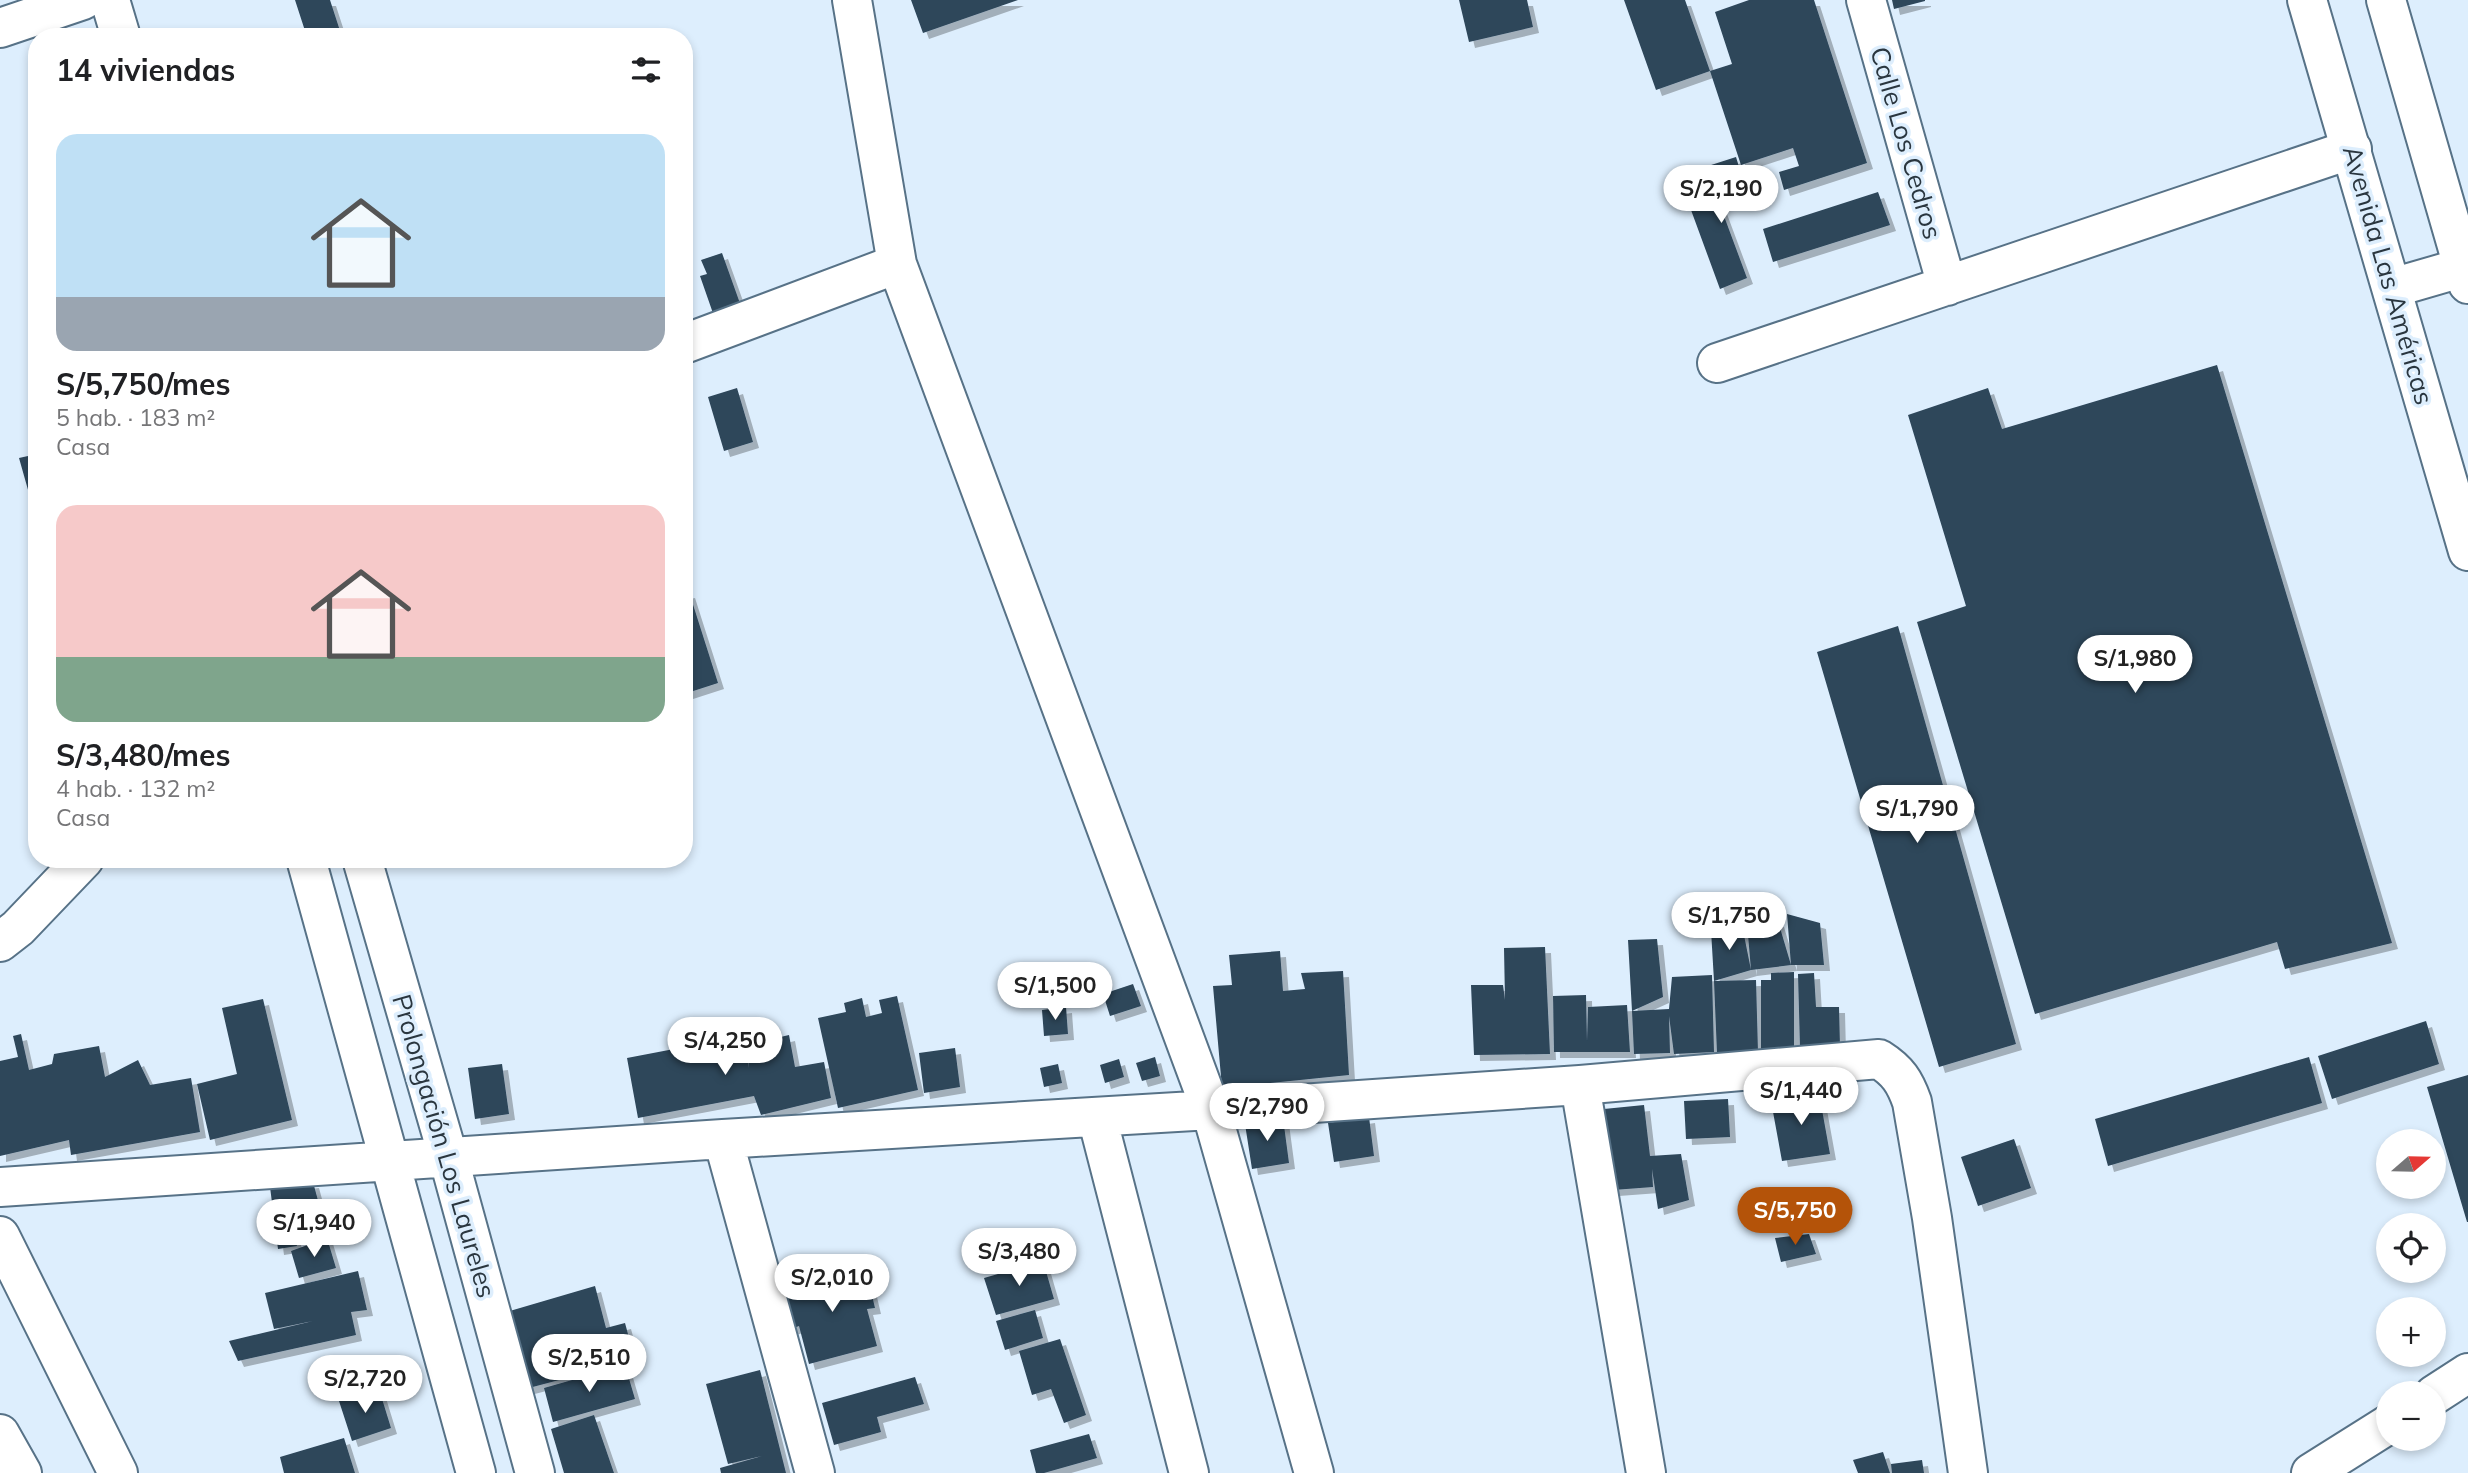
<!DOCTYPE html>
<html lang="es">
<head>
<meta charset="utf-8">
<style>
	body { margin:0; font-family:Mulish,sans-serif; background:#f2f2f2; color:#202124; height:100vh; display:flex; flex-direction:column; font-size:26px; white-space:nowrap }
	* { box-sizing:border-box; margin:0 }
	p { font-size:23px; color:#757577 }
	.icon { flex:none; width:38px; height:38px; fill:none; stroke:currentColor; stroke-width:2; stroke-linecap:round; stroke-linejoin:round }
	.map { position:relative; flex:1; overflow:hidden }
	.drawer { position:absolute; left:28px; top:28px; width:665px; height:840px; display:flex; flex-direction:column; background:#fff; border-radius:28px; box-shadow:0 4px 10px #0003 }
	.drawer>* { flex:none }
	.needle { width:46px; rotate:70deg }
	.fabs { position:absolute; left:2376px; top:1129px; display:grid; gap:14px }
	.fabs a { display:grid; place-items:center; width:70px; height:70px; border-radius:50%; background:#fff; box-shadow:0 4px 10px #0003; font-size:35px }
	.price { position:absolute; translate:-50% -60px; padding:0 16px; border-radius:24px; background:#fff; color:#222; font-size:23px; line-height:46px; filter:drop-shadow(0 2px 4px #0008) }
	.price::after { content:''; position:absolute; left:50%; top:42px; width:21px; height:16px; margin-left:-10px; background:inherit; clip-path:polygon(0 0,100% 0,50% 100%) }
	.price.active { background:#b45309; color:#fff }
	ul { padding:0; list-style:none }
	li { display:grid; align-content:center; gap:14px; height:371px; padding:0 28px }
	li span { display:grid; place-items:center; height:217px; border-radius:21px; color:#555 }
	li>.icon { margin-inline-start:auto }
	span .icon { width:126px; height:126px; fill:#fffc; stroke-width:1 }
	li b { font-size:30px }
	h2 { display:flex; justify-content:space-between; align-items:center; height:84px; padding:0 28px; font-size:30px }
	.map>svg:first-child { display:block }
</style>
</head>
<body>
<div class="map">
<svg width="2468" height="1473" viewBox="0 0 2468 1473">
	<defs>
		<filter id="shadow"><feDropShadow dx="6" dy="6" stdDeviation="0" flood-color="#0004"/></filter>
	</defs>
	<rect width="100%" height="100%" fill="#ddeefd"/>
	<path fill="#2d465a" filter="url(#shadow)" d="M295,0H330L342,37H307Z
		M911,0H1018L923,33Z
		M1459,0H1527L1533,27L1469,42Z
		M1624,0H1685L1710,71L1656,90Z
		M1749,0H1814L1867,163L1784,190L1779,172L1799,166L1793,148L1741,165L1710,71L1732,64L1715,12Z
		M1892,0H1925V1L1894,9Z
		M1736,157L1746,190L1718,200L1747,278L1720,289L1691,210L1718,200L1708,166Z
		M1878,192L1890,225L1773,262L1763,229Z
		M722,253L742,309L715,319L700,276L707,274L701,260Z
		M2217,365L2392,943L2285,969L2277,942L2035,1014L1917,622L1966,606L1908,415L1988,388L2002,429Z
		M737,388L753,442L724,451L708,397Z
		M37,454V518H36L19,458Z
		M689,592L718,683L684,694V593Z
		M1898,626L2016,1044L1939,1067L1817,652Z
		M1787,914L1820,923L1824,965H1791Z
		M1778,921L1791,965L1751,970L1747,923Z
		M1742,925L1751,970L1714,981L1711,930Z
		M1657,939L1663,997L1632,1011L1628,940Z
		M1545,947L1550,1054L1474,1055L1471,985H1503L1505,1000L1504,948Z
		M1280,951L1283,991L1305,989L1301,973L1343,971L1349,1075L1222,1088L1213,986L1232,985L1229,955Z
		M1794,972V1055H1761V980H1771V973Z
		M1814,973L1816,1007H1839L1840,1046L1800,1047L1798,974Z
		M1712,975L1714,1052L1674,1054L1669,1016L1670,1053L1634,1054L1632,1011L1669,1009L1672,977Z
		M1756,980L1758,1052L1717,1053L1714,981Z
		M1133,984L1141,1006L1110,1016L1103,994Z
		M1586,995L1587,1041L1588,1007L1627,1005L1630,1052H1554L1553,996Z
		M897,996L918,1090L838,1108L818,1018L846,1012L844,1003L862,998L866,1017L882,1013L879,1000Z
		M263,999L292,1120L210,1140L197,1084L237,1074L222,1008Z
		M1066,1007L1068,1034L1044,1036L1042,1010Z
		M2426,1021L2439,1064L2332,1099L2318,1056Z
		M21,1034L29,1070L52,1064L54,1054L99,1046L105,1077L138,1060L150,1085L191,1078L200,1132L71,1155L69,1140L0,1156V1061L18,1057L13,1036Z
		M789,1035L795,1067L824,1062L831,1098L761,1115L754,1096L638,1118L627,1058L742,1036L749,1068L746,1045Z
		M955,1048L960,1087L924,1093L919,1053Z
		M1155,1057L1160,1076L1142,1081L1136,1063Z
		M2309,1057L2322,1103L2108,1166L2095,1119Z
		M1119,1059L1124,1077L1105,1083L1100,1065Z
		M502,1064L509,1114L475,1119L468,1068Z
		M1058,1064L1062,1083L1044,1087L1040,1068Z
		M2468,1075V1222H2467L2427,1087Z
		M1819,1093L1830,1154L1782,1161L1771,1101Z
		M1728,1099L1730,1137L1686,1139L1684,1101Z
		M1644,1105L1650,1156L1681,1154L1689,1200L1658,1209L1652,1169L1653,1187L1613,1190L1604,1109Z
		M1369,1117L1374,1156L1334,1162L1328,1123Z
		M1283,1118L1289,1163L1252,1169L1245,1124Z
		M2014,1139L2031,1188L1978,1206L1961,1157Z
		M313,1182L323,1219L295,1239L297,1246L278,1249L270,1187Z
		M1809,1234L1816,1254L1781,1262L1775,1238Z
		M327,1238L336,1268L299,1278L291,1251Z
		M1043,1261L1054,1299L996,1315L984,1278Z
		M865,1266L875,1308L867,1309L877,1346L809,1364L799,1326L791,1329L781,1287Z
		M358,1271L367,1310L351,1312L356,1335L238,1361L229,1341L313,1321L274,1329L265,1293Z
		M595,1286L606,1328L625,1323L635,1360L525,1389L503,1313Z
		M1035,1310L1043,1338L1005,1350L996,1321Z
		M1060,1339L1086,1415L1064,1423L1051,1389L1032,1395L1019,1351Z
		M625,1365L635,1399L553,1422L544,1388Z
		M760,1370L786,1473H721L720,1468L762,1456L728,1464L706,1384Z
		M915,1377L924,1404L877,1417L881,1432L834,1445L822,1403Z
		M379,1389L391,1428L352,1441L339,1401Z
		M594,1415L614,1473H564L551,1429Z
		M1089,1434L1097,1458L1044,1473H1036L1030,1450Z
		M344,1438L355,1473H284L280,1457Z
		M1883,1452L1890,1473H1858L1853,1460Z
		M1922,1460L1924,1473H1892L1891,1464Z"/>
	<g fill="none" stroke-linecap="round" stroke-linejoin="round">
		<g stroke="#577287" stroke-width="42">
			<path id="minor" d="M110,0L121,37
				M852,0L897,264L1211,1110L1314,1473
				M1866,0L1947,286
				M0,28L83,0
				M2392,288L2468,266
				M684,344L897,264
				M1717,363L2352,149
				M306,859L476,1473
				M362,859L448,1156L535,1473
				M0,942L18,928L84,859
				M1580,1085L1646,1473
				M1097,1117L1189,1473
				M723,1139L815,1473
				M0,1187L723,1139L1211,1110L1580,1085L1879,1059C1898,1071 1905,1082 1912,1102L1932,1218L1968,1473
				M0,1236L118,1473
				M2434,1395L2468,1373
				M0,1434L22,1473
				M2311,1473L2389,1424"/>
		</g>
		<g stroke="#577287" stroke-width="42">
			<path id="major" d="M2307,0L2468,551
				M2386,0L2468,284"/>
		</g>
		<use href="#minor" stroke="#fff" stroke-width="38"/>
		<use href="#major" stroke="#fff" stroke-width="38"/>
	</g>
	<g text-anchor="middle" stroke-width="7" stroke-linejoin="round" paint-order="stroke">
		<g font-size="26" fill="#2a363f" stroke="#ddeefd">
			<text transform="translate(1906 143) rotate(74)" y="9">Calle Los Cedros</text>
			<text transform="translate(2388 275) rotate(74)" y="9">Avenida Las Américas</text>
			<text transform="translate(444 1146) rotate(74)" y="9">Prolongación Los Laureles</text>
		</g>
	</g>
</svg>
<div class="fabs">
<a><svg class="needle" viewBox="-14 -14 28 28"><path d="M0-13l5 13h-10z" fill="#e53935"/><path d="M0 13l5-13h-10z" fill="#757577"/></svg></a>
<a><svg class="icon" aria-label="locate" viewBox="0 0 24 24"><circle cx="12" cy="12" r="6"/><path d="M12 2v4M12 18v4M2 12h4M18 12h4"/></svg></a>
<a>+</a>
<a>−</a>
</div>
<b class="price" style="left:1721px;top:225px">S/2,190</b>
<b class="price" style="left:2135px;top:695px">S/1,980</b>
<b class="price" style="left:1917px;top:845px">S/1,790</b>
<b class="price" style="left:1729px;top:952px">S/1,750</b>
<b class="price" style="left:1055px;top:1022px">S/1,500</b>
<b class="price" style="left:725px;top:1077px">S/4,250</b>
<b class="price" style="left:1801px;top:1127px">S/1,440</b>
<b class="price" style="left:1267px;top:1143px">S/2,790</b>
<b class="price active" style="left:1795px;top:1247px">S/5,750</b>
<b class="price" style="left:314px;top:1259px">S/1,940</b>
<b class="price" style="left:1019px;top:1288px">S/3,480</b>
<b class="price" style="left:832px;top:1314px">S/2,010</b>
<b class="price" style="left:589px;top:1394px">S/2,510</b>
<b class="price" style="left:365px;top:1415px">S/2,720</b>
<section class="drawer">
<h2>14 viviendas<svg class="icon" aria-label="filters" viewBox="0 0 24 24"><path d="M4 7h16M4 17h16"/><circle cx="9" cy="7" r="2"/><circle cx="15" cy="17" r="2"/></svg></h2>
<ul>
<li><span style="background:linear-gradient(#bfe0f5 75%,#9aa5b1 0)"><svg class="icon" aria-label="home" viewBox="0 0 24 24"><path d="M3 11l9-7 9 7M6 9v11h12V9"/></svg></span><div><b>S/5,750/mes</b><p>5 hab. · 183 m²</p><p>Casa</p></div></li>
<li><span style="background:linear-gradient(#f6c9c9 70%,#7fa58c 0)"><svg class="icon" aria-label="home" viewBox="0 0 24 24"><path d="M3 11l9-7 9 7M6 9v11h12V9"/></svg></span><div><b>S/3,480/mes</b><p>4 hab. · 132 m²</p><p>Casa</p></div></li>
</ul>
</section>
</div>
</body>
</html>
